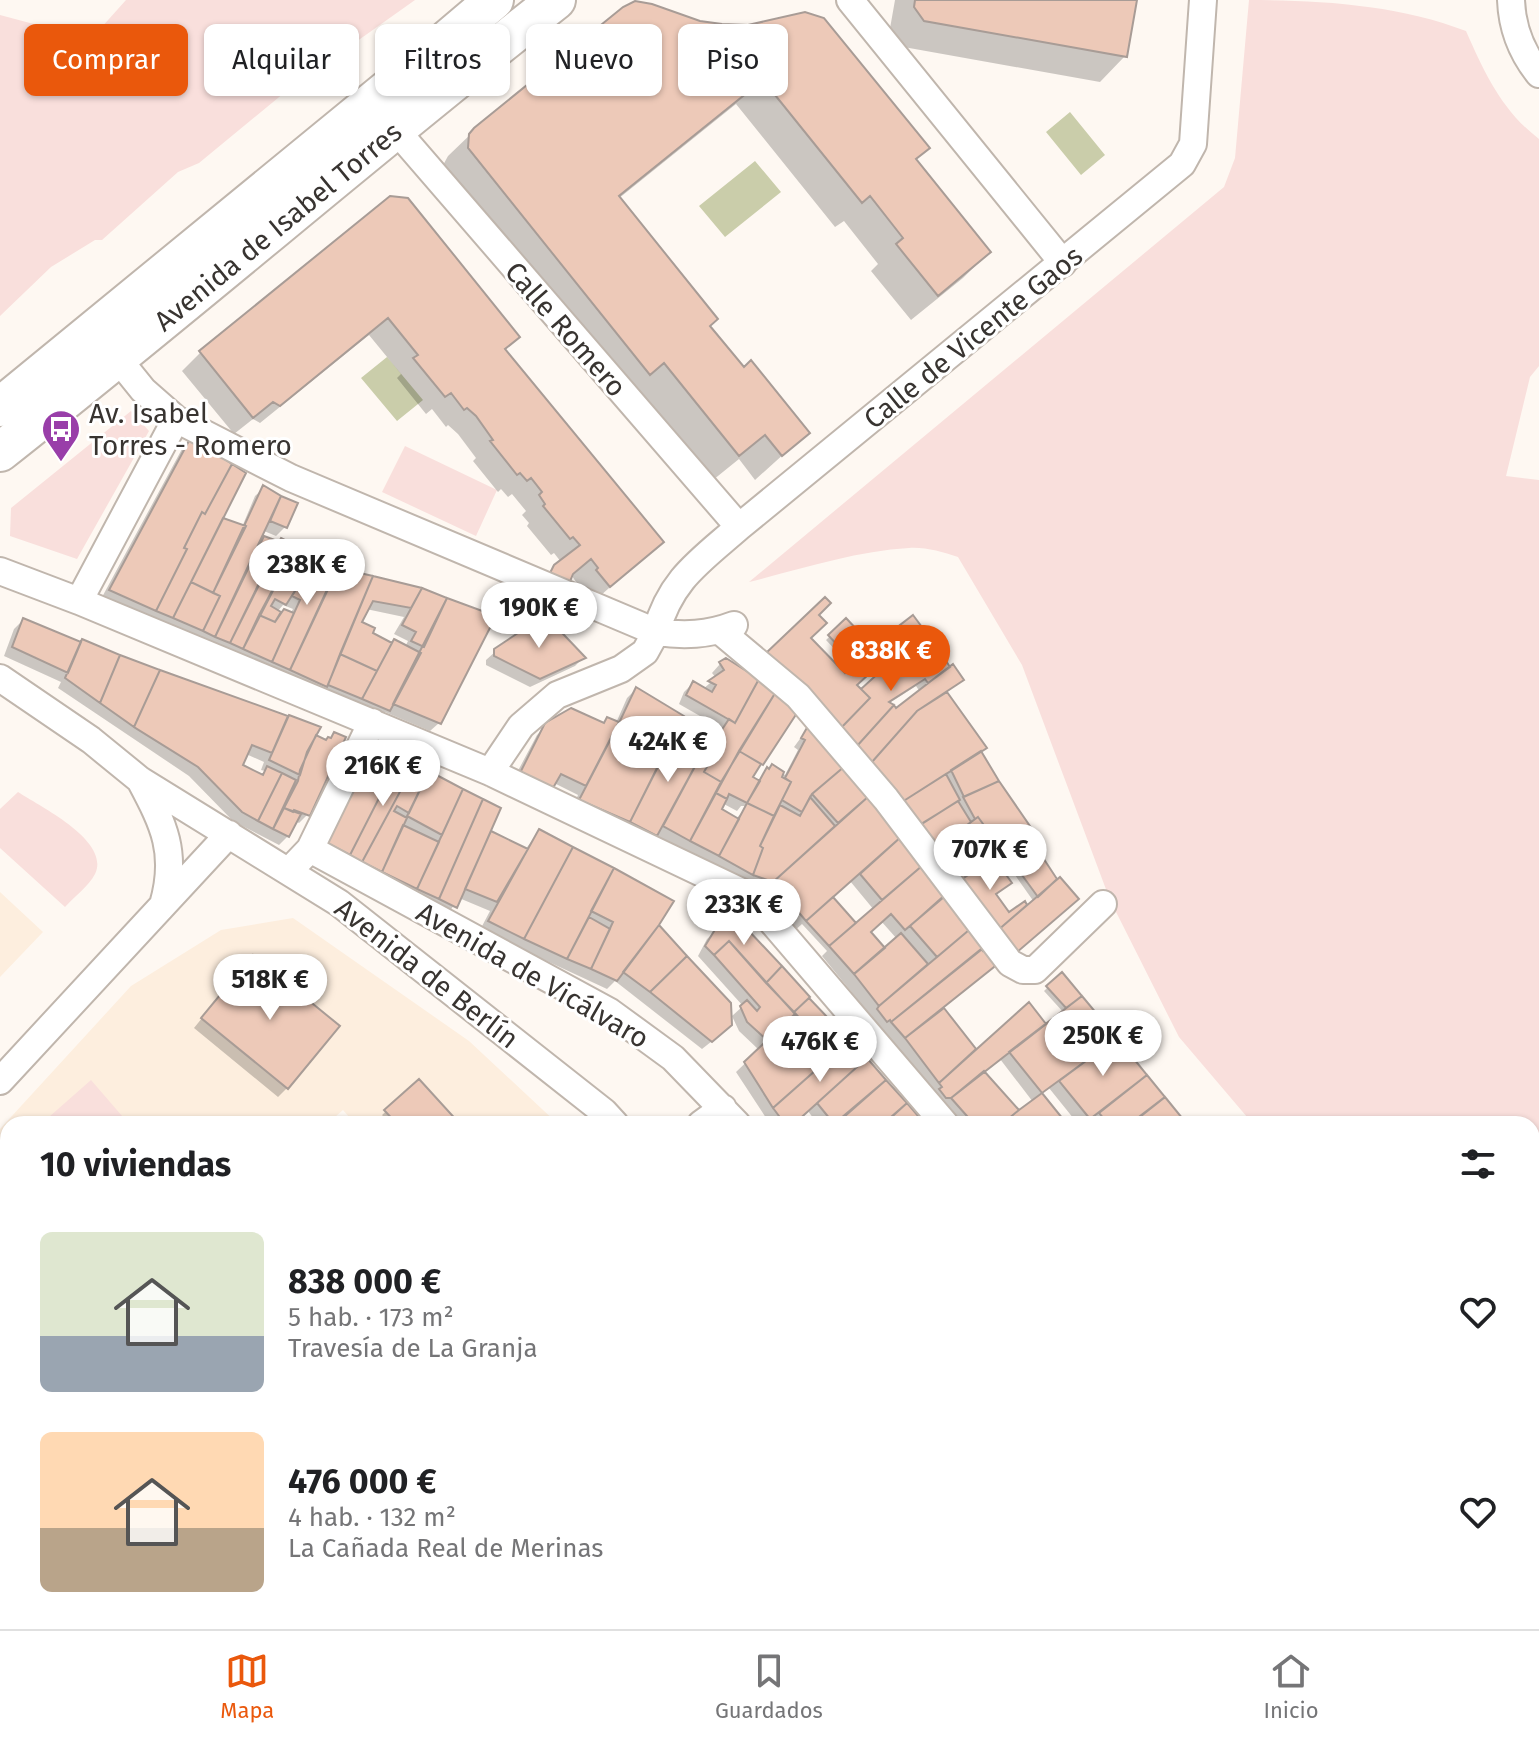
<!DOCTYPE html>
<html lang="es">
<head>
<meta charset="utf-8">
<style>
	body { margin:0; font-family:"Fira Sans",sans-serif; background:#f2f2f2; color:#202124; height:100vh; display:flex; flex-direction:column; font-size:30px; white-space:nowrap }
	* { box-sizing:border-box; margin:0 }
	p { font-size:26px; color:#757577 }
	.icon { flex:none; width:44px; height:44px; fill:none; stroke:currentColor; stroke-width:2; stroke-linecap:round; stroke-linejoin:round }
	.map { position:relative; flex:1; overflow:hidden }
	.drawer { position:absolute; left:0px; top:1116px; width:1540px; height:514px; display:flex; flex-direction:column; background:#fff; border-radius:24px 24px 0 0; box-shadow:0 2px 6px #0004 }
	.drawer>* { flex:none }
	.top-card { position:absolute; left:24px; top:24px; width:800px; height:72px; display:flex; gap:16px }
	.price { position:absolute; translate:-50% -68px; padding:0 18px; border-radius:28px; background:#fff; color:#222; font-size:26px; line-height:52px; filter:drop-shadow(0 2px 4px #0008) }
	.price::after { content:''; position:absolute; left:50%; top:48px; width:24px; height:18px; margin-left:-12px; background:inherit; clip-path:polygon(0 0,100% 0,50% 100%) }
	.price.current { background:#ea580c; color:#fff }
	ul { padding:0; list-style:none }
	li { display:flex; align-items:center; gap:24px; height:200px; padding:0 40px }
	li span { display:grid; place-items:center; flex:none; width:224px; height:160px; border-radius:12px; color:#555 }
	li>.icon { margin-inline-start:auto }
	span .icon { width:96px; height:96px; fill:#fffc; stroke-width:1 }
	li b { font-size:34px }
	h2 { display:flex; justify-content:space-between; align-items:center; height:96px; padding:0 40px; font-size:34px }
	.pill { padding:0 28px; border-radius:12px; background:#fff; box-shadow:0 2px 6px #0004; font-size:28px; line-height:72px }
	.pill.current { background:#ea580c; color:#fff }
	.menu { display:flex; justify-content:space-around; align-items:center; height:112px; border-top:2px solid #e0e0e0; background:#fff; font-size:22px; color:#757577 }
	.menu a { display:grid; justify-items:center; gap:4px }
	.menu .current { color:#ea580c }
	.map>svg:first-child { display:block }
</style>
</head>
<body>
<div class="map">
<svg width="1539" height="1629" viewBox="0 0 1539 1629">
	<rect width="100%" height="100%" fill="#fef8f2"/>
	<path fill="#fdeede" d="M0,892L43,932L0,977Z
		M293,918L469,1041L558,1124H355L343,1110L327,1124H8V1398L0,1405V1129L131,986L221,930Z"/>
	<path fill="#f9dfdc" d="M126,0H415L284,93L199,163L178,172L102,240H95L51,267L0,316V15L86,38L100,29Z
		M1249,0C1321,0 1399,5 1466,31C1484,72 1502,111 1539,139V366L1530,377L1506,476L1539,480V1395L1532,1388V1124H1253L1179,1037L1110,900L1022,665L958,557C942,552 926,547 909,548C856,551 801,569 749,582L1224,187L1235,158Z
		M131,411L149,431L77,559L10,536L11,508Z
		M405,446L497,490L476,536L382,492Z
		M18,792C41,807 111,841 95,874C89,886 74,897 65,907L0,848V809Z
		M91,1080L129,1124H41Z
		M8,1153V1269L0,1260V1160Z
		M5,1499L8,1503V1596L0,1587V1503Z
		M30,1622H88L80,1629H36Z
		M837,1622H899L891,1629H829Z"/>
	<path fill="#cacdaa" d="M1070,112L1105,155L1081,175L1046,132Z
		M755,161L781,192L725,237L699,206Z
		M387,357L423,400L397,421L361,378Z"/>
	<path fill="#0003" fill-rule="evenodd" d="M895,0H1136L1125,56L1100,82L898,46L889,34Z
		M629,6L915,160L989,252L963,278L911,320L871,271L878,264L844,221L835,227L736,104L618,199L708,327L743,370L807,433L755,480L739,459L713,480L637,387L623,399L442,167L448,156L475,130Z
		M390,198L518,337L504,351L661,542L591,604L572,576L549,601L533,594L536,586L561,562L554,553L551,555L527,526L529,523L522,515L526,511L512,494L508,497L501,489L498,492L473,461L476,458L458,434L448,425L446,427L432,409L426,414L397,378L401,374L369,335L260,423L253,419L234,434L182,371L200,353Z
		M191,440L220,519L242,527L255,496L264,488L296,504L285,527L276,536L264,531L262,537L272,541L269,548L273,549L282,541L335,569L421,590L439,723L430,731L385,712L379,718L101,599L182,449ZM283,605L293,609L290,614L277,612ZM366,609L404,617L394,634L408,641L405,647L391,645L371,634L360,623Z
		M817,615L808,639L836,667L842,662L838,658L840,655L826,640L846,621L855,686L861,692L891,683L911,667L888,637L913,617L950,670L962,680L946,693L979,753L1030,828L997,854V866L1009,882L994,896L1009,915L1024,904L1027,908L1034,902L1008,865L1033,847L1048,890L983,945L942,1008L976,1052L1046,1027L1064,1013L1044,991L1061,975L1074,1002L1075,1004L1082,999L1184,1124H1078L1049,1088L1040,1094L1064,1124H958L880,1027L877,1029L870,1019L871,1016L822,956L827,951L802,924L792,933L761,897L766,891L744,883L655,835L647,844L572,809L578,795L554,783L512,782L537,735L547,725H602L608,719L616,723L627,698L636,689L667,743L682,757L703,730L712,735L721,728L679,704L684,692L693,683L703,689L716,678L712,673L720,664L775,691ZM916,686L920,692L896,710L888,704ZM797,709L830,737L808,728L794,747L798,750L785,775L772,767L759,783L750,778ZM722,803L737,811L741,806H747L736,819L719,809ZM850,881L874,910L856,926L831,898ZM881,921L897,939L884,950L869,932ZM1000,1059L1033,1102L1019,1113L982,1072Z
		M23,620L238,702L240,699L319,728L315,737L326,742L335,734L308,814L299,823L295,821L288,836L279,845L233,821L189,776L58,688L61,682L4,656L14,629ZM246,754L264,762L261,770L265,771L260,776L241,766Z
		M496,651L583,658L575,666L530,687L486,665V660Z
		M364,756L488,832L525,850L539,831L657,926L721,1034L702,1049L615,981L607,989L480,930L490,911L459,898L447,915L317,851Z
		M732,916L923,1124H818L807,1110L792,1124H770L736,1072L759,1050L739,1031L732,1016L743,1006L698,956L707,939ZM785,1021L799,1037L790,1045L776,1030Z
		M244,966L287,1088L278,1097L194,1028Z
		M419,1081L457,1124H390L382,1115Z
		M8,1467V1541L0,1532V1471Z
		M78,1622H174L177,1629H84Z
		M361,1622H380L372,1629H367Z
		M1155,1622H1249L1255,1629H1161Z
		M1377,1622H1438L1444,1629L1452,1622H1523L1530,1629H1383Z"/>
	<path fill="#edc9b8" stroke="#a89c96" stroke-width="2" d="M915,0H1137L1127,57L924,21L914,7Z
		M635,1L652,4L700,21L722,24L748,25L805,12L824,18L930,148L916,159L991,252L938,296L896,244L903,238L870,196L862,203L763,80L619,196L718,319L710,326L744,367L751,360L810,433L782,456L765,435L739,456L664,363L650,375L468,148L469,134L474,128L623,7Z
		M390,196L408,198L520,337L505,349L664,542L610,587L596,570L598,568L591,559L573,574L569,584L549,575L554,565L580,545L573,537L570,539L543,506L545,504L539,495L542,492L531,478L527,481L520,473L517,475L490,441L493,440L476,416L467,408L464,410L451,393L445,397L413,358L418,355L388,318L280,406L273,402L253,418L199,351Z
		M191,437L232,464L205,514L202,512L184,548L187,549L156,611L109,590Z
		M232,464L246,473L173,618L156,611L187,549L184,548L202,512L205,514Z
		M263,485L281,496L215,637L203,631L220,596L213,593Z
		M281,496L298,503L287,528L270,521Z
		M223,518L246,526L213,593L191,582Z
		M264,536L275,540L272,547L277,549L230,643L215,637Z
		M281,538L296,546L243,649L230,643Z
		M296,546L317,556L286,605L275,599L271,606L281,612L275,622L259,615Z
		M333,549L344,553L290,670L272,662L300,600L292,596L317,556L325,560Z
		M338,568L373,576L327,687L290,670Z
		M373,576L422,588L411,608L373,601L362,622L375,628L373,633L392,643L377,671L340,654Z
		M191,582L220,596L203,631L173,618Z
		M422,588L447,598L424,647L411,641L416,632L402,625Z
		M825,597L831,603L819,615L827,623L811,638L845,673L873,647L880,664L857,685L870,698L840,729L766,653Z
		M447,598L496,616L441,724L393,704Z
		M284,609L294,613L272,662L243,649L259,615L275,622Z
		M545,615L586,658L540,679L494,656V649Z
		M913,615L936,646L914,662L891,632Z
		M23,618L81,642L68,673L12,647Z
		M846,618L873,647L845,673L837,663L844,657L840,653L842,650L828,635Z
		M82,639L120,655L100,703L65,678Z
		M394,639L421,653L390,711L362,699Z
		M936,646L950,667L928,683L925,679L889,702L894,705L857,746L840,729L870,698L861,689L883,669L891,680Z
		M340,654L377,671L362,699L328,685Z
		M120,655L160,670L134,727L100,703Z
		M726,658L759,679L735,723L686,695L693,681L712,692L716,685L708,681L724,670L719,662Z
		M953,664L964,680L917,711L872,762L857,746L894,705L896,708Z
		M160,670L288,716L272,753L252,745L243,765L263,775L267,766L282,773L258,821L242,812L198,767L134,727Z
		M759,679L777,690L721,782L704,772L723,739L713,733L715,728L721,731L729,719L735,723Z
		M636,687L684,716L666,751L618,725Z
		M777,690L799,710L763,765L739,751Z
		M947,692L987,748L902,802L872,762L917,711Z
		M571,708L604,723L607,717L619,722L586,786L561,774L553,788L520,773L545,723Z
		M289,715L321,727L307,752L300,775L269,760Z
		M618,725L666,751L630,822L579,800Z
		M808,726L845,766L812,794L802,812L782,800L791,782L785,778L805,740L801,738Z
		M703,728L713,733L657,836L630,822L670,742L680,748L678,752L684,756Z
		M334,732L346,737L310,816L294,810L293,812L284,808L298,781L300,770L316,735L326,740L328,737L331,738Z
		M713,733L723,739L704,772L721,782L690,841L663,826Z
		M373,745L400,757L350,855L325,842Z
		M739,751L761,764L753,777L760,781L747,803L729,794L727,799L716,793Z
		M981,751L999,781L964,797L951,770Z
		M400,757L415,764L362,862L350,855Z
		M415,764L429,771L409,813L397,806L394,811L407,818L382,872L362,862Z
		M772,764L784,772L782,777L791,782L774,816L747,803L767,767L769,769Z
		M845,766L869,796L838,823L812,794Z
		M429,771L463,789L442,835L407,816Z
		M282,773L296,780L273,829L258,821Z
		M946,774L960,800L916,827L902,802Z
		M999,781L1032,829L1002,850L978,817L975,819L963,797Z
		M463,789L483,799L439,899L417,889Z
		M716,793L727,799L722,809L739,819L719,856L690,841Z
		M869,796L902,836L806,921L773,882Z
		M810,797L835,826L773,882L753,875L763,848L760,846L780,805L800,816Z
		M483,799L501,808L457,908L439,899Z
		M958,801L971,822L930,852L914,829Z
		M747,803L774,816L760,846L763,848L753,875L719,856Z
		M284,808L301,814L289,837L273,829Z
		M978,817L1002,850L953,886L933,850Z
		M403,825L439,842L417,889L382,872Z
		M539,829L573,847L524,939L488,921Z
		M491,831L528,849L497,902L465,889Z
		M902,836L923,865L882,900L860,874Z
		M1034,844L1057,879L1038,897L1011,860Z
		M573,847L614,868L567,959L524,939Z
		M998,852L1005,861L999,865L1012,883L996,894L1009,912L1025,901L1027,905L997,931L956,884Z
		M923,865L945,896L905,930L891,914L871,932L885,948L854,974L829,946Z
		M614,868L674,901L659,925L617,981L591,969L613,922L591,911Z
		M1060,877L1079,899L1016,953L997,931Z
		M947,893L969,930L937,957L910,926Z
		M833,897L856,923L829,946L806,921Z
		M732,913L782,966L766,983L729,941L714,955L705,946L716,928Z
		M589,917L610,929L591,969L567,959Z
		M659,925L687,956L650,992L623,972Z
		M969,930L986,946L891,1022L890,1020L887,1022L877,1009L879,1006Z
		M901,933L928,964L879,1006L854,974Z
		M729,941L795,1014L767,1040L747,1022L740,1006L747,1000L757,1011L760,1007L714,955Z
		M986,948L997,963L994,967L905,1038L891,1022L981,949L983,951Z
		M253,955L340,1026L288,1089L201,1018Z
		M687,956L731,1003L732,1025L712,1042L650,992Z
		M782,966L810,997L794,1012L766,983Z
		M1062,972L1082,996L1066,1008L1046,986Z
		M1082,996L1117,1038L1042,1093L1009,1052Z
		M809,998L850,1041L833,1055L794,1012Z
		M1029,1002L1046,1024L951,1098H946L939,1089L942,1087L939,1083Z
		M944,1008L976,1049L939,1083L905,1038Z
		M807,1027L833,1055L773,1108L744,1062L779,1029L790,1042Z
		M1117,1038L1147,1075L1090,1119L1059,1081Z
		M850,1040L867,1058L794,1124H785L773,1108Z
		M867,1058L886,1080L834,1124L817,1103Z
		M984,1071L1019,1110L1002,1124H974L951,1098Z
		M1147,1075L1165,1097L1131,1124H1108L1099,1113Z
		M419,1079L460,1124H397L384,1110Z
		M886,1080L907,1103L883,1124H865L862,1121L859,1124H836Z
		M1042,1093L1067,1124H1002L1019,1110Z
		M1165,1097L1187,1124H1138L1135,1120Z
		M907,1103L925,1124H884Z
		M8,1465V1503L0,1494V1469Z
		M1532,1543L1539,1551V1561L1532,1567Z
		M1539,1561V1584L1532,1591V1567Z
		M112,1622H176L179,1629H118Z
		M512,1622H582L574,1629H504Z
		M768,1622H837L829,1629H760Z
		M1179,1622H1200L1192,1629H1184Z
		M1200,1622H1251L1256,1628L1192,1629Z
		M1296,1622H1332L1323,1629H1287Z
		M1332,1622H1342L1344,1625L1339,1629H1323Z
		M1403,1622H1441L1444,1626L1449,1622H1467L1459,1629H1399L1397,1627Z
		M1467,1622H1526L1533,1629H1459Z"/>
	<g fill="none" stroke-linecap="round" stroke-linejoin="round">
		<g stroke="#c0b6ad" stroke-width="30">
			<path id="street" d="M850,0L1063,263
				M1511,0C1512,27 1522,53 1539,74
				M395,129L739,527
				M118,359L143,390L176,419L291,478L656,632C671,579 699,562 739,527L1182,164L1193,144L1203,0
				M0,571L79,601L490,772L750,896L945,1124
				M79,601L176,419
				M719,630L798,696L886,799L1010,963L1023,970H1035L1103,904
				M0,678L91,740L140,780L339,903L604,1112L615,1124
				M490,772L521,726L557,695L621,669L645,652L656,632C684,636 708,635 734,625
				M140,780C164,825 178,853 163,905
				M310,849L372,722
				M289,871L310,849L610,1012L673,1058L737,1124
				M0,1081L229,834
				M701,1124L723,1108
				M1034,1622L1040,1629
				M1134,1622L1139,1629
				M1364,1622L1370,1629
				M656,1629L663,1622"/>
		</g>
		<g stroke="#c0b6ad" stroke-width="42">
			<g id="secondary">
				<path d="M0,407L421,62L494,0"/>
				<path id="s1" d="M0,452C188,304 368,148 556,0"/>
			</g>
		</g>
		<use href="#street" stroke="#fff" stroke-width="26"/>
		<use href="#secondary" stroke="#fff" stroke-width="38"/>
	</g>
	<defs>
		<g id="bus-pin" transform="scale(2)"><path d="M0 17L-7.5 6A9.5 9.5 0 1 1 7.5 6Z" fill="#993ea9" stroke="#fff"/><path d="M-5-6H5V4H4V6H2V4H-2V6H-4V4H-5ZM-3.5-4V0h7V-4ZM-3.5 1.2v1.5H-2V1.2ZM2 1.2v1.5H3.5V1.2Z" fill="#fff"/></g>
	</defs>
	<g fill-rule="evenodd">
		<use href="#bus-pin" x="61" y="429"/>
	</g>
	<g text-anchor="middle" stroke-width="6" stroke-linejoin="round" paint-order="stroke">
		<g font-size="28" fill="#383431" stroke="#fff">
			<text dy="10" stroke="none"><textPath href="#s1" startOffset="358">Avenida de Isabel Torres</textPath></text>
			<text transform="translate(566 329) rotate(49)" y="10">Calle Romero</text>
			<text transform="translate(973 337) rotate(-39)" y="10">Calle de Vicente Gaos</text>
			<text transform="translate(427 973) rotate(38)" y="10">Avenida de Berlín</text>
			<text transform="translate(533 975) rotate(30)" y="10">Avenida de Vicálvaro</text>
		</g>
		<g font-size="28" fill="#383431" stroke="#fff" text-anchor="start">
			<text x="89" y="423">Av. Isabel<tspan x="89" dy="32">Torres - Romero</tspan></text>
		</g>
	</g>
</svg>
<b class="price" style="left:307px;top:607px">238K €</b>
<b class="price" style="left:539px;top:650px">190K €</b>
<b class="price current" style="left:891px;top:693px">838K €</b>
<b class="price" style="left:668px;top:784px">424K €</b>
<b class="price" style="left:383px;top:808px">216K €</b>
<b class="price" style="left:990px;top:892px">707K €</b>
<b class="price" style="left:744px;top:947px">233K €</b>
<b class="price" style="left:270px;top:1022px">518K €</b>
<b class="price" style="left:1103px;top:1078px">250K €</b>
<b class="price" style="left:820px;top:1084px">476K €</b>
<div class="top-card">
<a class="pill current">Comprar</a>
<a class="pill">Alquilar</a>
<a class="pill">Filtros</a>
<a class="pill">Nuevo</a>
<a class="pill">Piso</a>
</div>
<section class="drawer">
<h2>10 viviendas<svg class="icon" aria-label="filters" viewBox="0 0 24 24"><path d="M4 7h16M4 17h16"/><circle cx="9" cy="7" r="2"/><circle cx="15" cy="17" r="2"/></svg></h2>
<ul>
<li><span style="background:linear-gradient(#dfe7d0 65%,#9aa5b1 0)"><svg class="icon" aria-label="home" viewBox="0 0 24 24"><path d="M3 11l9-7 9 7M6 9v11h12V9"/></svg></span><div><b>838 000 €</b><p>5 hab. · 173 m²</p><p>Travesía de La Granja</p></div><svg class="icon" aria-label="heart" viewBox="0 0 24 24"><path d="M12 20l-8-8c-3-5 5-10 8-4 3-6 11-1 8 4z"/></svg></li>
<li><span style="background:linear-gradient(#ffd9b3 60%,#b9a48a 0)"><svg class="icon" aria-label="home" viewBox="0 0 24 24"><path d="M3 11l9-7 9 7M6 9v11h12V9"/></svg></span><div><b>476 000 €</b><p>4 hab. · 132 m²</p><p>La Cañada Real de Merinas</p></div><svg class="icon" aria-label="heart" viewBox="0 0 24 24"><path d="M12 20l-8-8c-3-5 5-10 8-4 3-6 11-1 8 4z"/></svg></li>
</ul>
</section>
</div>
<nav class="menu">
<a class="current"><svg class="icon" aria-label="map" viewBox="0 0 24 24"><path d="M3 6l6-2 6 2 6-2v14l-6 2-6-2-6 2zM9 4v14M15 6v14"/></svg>Mapa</a>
<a><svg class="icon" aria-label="saved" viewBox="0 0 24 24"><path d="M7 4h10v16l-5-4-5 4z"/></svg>Guardados</a>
<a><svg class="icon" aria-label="home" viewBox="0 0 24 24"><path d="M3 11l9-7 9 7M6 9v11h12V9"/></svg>Inicio</a>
</nav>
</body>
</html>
